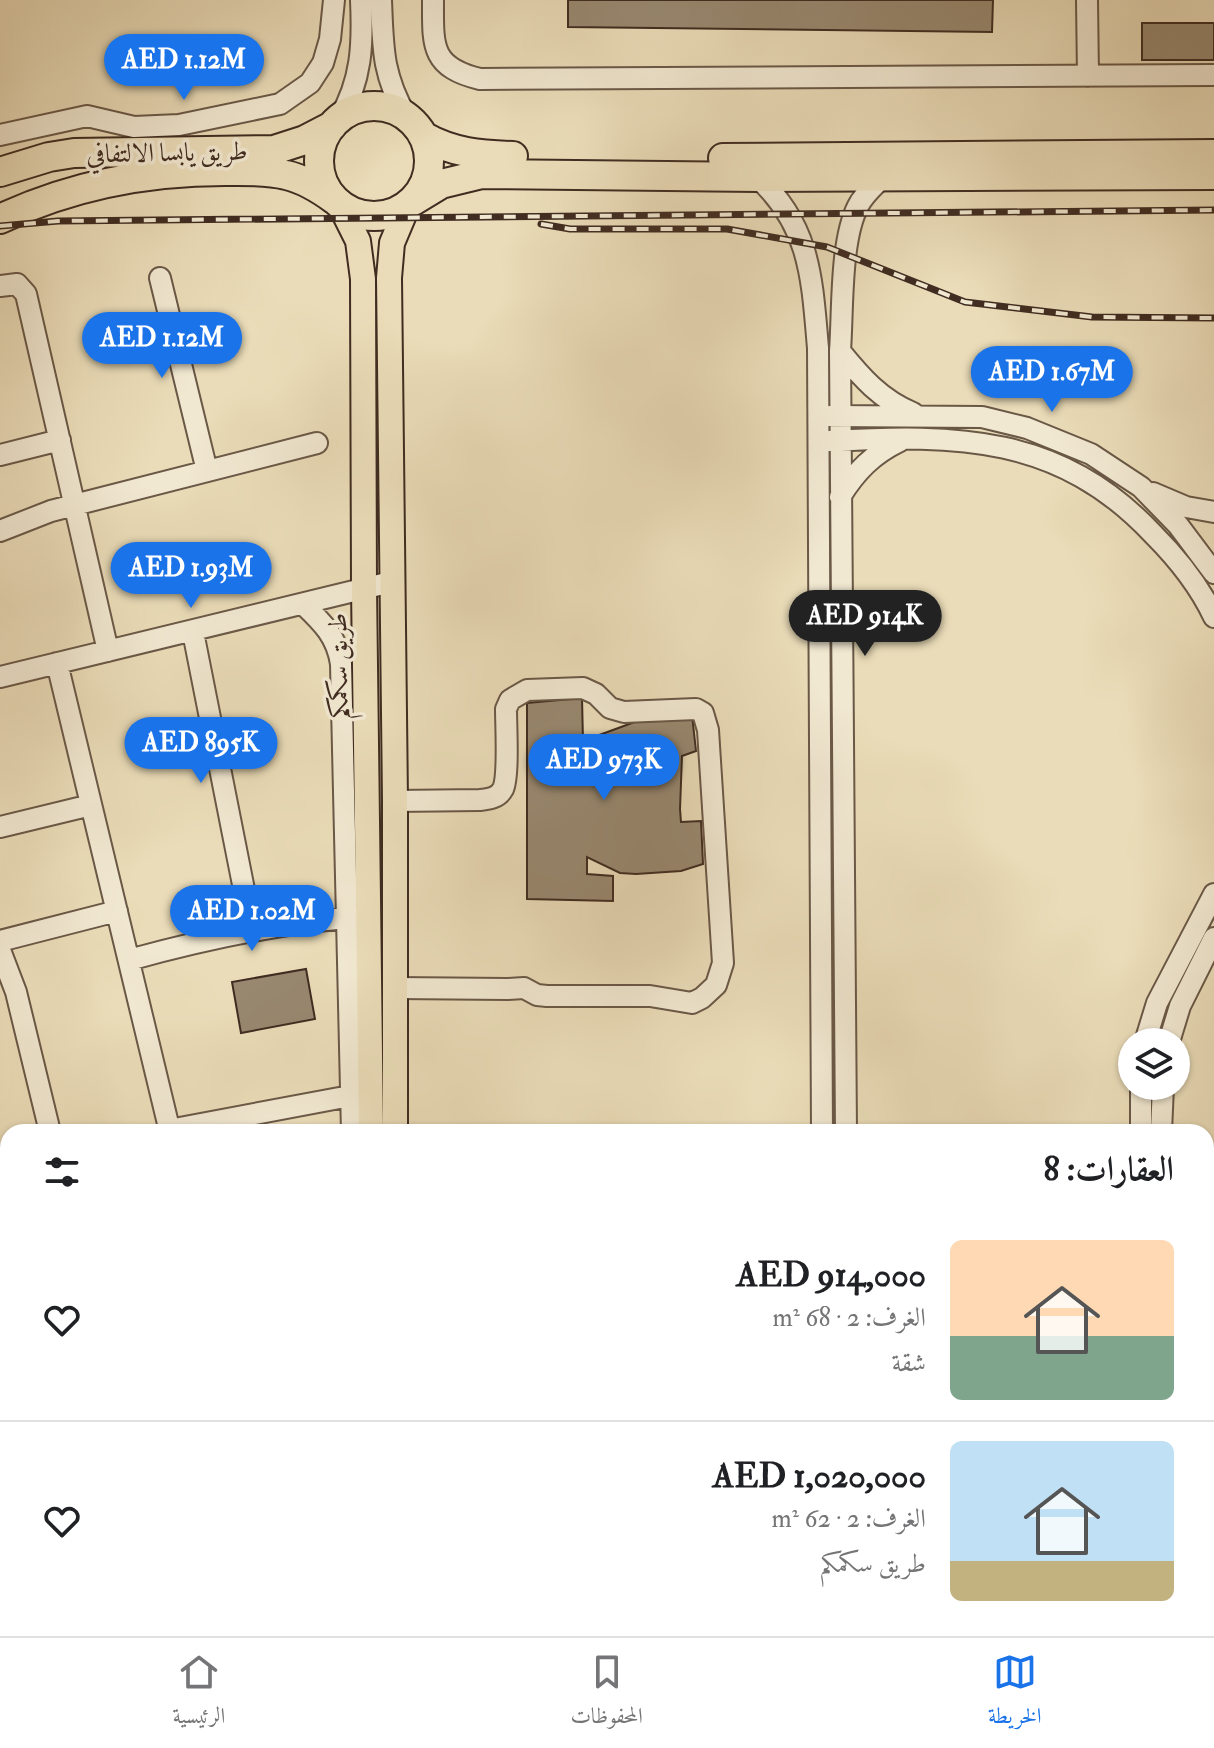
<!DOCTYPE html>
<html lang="ar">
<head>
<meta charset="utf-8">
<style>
	body { margin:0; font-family:"IM FELL Double Pica",Amiri,serif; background:#f2f2f2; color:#202124; direction:rtl; height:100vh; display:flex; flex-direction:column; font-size:30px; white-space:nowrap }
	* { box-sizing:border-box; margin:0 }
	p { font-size:26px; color:#757577 }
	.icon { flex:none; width:44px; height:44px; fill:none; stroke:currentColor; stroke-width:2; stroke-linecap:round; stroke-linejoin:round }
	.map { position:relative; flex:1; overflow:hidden; direction:ltr }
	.drawer { position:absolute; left:0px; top:1124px; width:1214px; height:512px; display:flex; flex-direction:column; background:#fff; border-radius:24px 24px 0 0; box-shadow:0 2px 6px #0004; direction:rtl }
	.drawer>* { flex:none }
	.controls { position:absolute; left:1118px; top:1028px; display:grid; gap:16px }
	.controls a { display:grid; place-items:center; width:72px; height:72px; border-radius:50%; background:#fff; box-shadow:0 2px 6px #0004; font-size:40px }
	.price { position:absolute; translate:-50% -68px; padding:0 18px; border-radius:28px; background:#1a73e8; color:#fff; font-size:26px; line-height:52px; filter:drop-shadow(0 2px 4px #0008) }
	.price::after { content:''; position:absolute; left:50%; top:48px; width:24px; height:18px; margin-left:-12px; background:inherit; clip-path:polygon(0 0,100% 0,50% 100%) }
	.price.selected { background:#222; color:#fff }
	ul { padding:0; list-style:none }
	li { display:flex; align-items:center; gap:24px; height:200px; padding:0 40px }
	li+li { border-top:2px solid #e0e0e0 }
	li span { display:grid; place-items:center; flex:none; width:224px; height:160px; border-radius:12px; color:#555 }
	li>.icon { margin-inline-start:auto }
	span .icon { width:96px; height:96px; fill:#fffc; stroke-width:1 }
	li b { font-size:34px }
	h2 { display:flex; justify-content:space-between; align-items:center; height:96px; padding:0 40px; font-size:34px }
	.menu { display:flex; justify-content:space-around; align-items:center; height:112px; border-top:2px solid #e0e0e0; background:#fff; font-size:22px; color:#757577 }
	.menu a { display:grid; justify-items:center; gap:4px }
	.menu .selected { color:#1a73e8 }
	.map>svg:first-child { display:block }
</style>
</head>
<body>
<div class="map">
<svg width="1214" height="1636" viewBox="0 0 1214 1636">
	<rect width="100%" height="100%" fill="#eadcb8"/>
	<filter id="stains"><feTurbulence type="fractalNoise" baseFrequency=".0025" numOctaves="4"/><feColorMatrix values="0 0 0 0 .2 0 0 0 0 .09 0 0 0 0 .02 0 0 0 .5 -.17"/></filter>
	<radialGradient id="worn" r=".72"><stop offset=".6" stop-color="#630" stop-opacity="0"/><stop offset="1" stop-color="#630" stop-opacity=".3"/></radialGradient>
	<path fill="#988870" stroke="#402c21" stroke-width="2" d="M568,0H993L992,32L568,27Z
		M1142,23H1214V60H1142Z
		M582,698L583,741L640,720L692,715L696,751L682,756L680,809L681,822L701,821L703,864L681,871L636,874L620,873L587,857V874L613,876V901L527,899V703Z
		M306,969L315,1019L241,1033L232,982Z
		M515,1628H665V1636H515Z"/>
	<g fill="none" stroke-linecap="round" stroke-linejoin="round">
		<g stroke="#6a5847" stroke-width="24">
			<path id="minor" d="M381,0C383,47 382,74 406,116
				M433,0C433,45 430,67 480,79L1214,75
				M1087,0L1088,76
				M339,119C362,80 363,44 361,0
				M0,135L87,116L134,127L179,125L280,104L310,83L323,63L330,39L334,0
				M757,177C811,226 812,280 818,348L822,1132
				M160,278L207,471
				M0,286L17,284L26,294L108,651
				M840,351C861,377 881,400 913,413
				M830,416L982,417L1027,428L1091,454L1141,487L1178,525L1214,573
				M830,441C957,434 1060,435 1153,534C1178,559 1199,585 1214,617
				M0,455L60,440
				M1153,493L1186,507L1214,512
				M840,497C856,471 873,454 900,441
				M0,531L51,511L317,443
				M304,605C323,623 337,637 341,664L352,1132
				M193,632L252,930
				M57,663L170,1132
				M0,677L391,582
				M395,801L480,800C489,799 498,798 503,789C509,776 506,725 506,709L510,700L527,690L583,688L596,694L610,708L624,712L696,709L703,713L708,730L723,963L716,985L702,998L692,1003L650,996H547L537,995L524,988L508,989L395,988
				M0,827L91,805
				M0,941L117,911
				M0,950L16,992L50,1132
				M129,960C205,939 282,922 361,917
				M1145,1042L1157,1003L1214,894
				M1169,1042L1180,1006L1214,938
				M1141,1086V1132
				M169,1130L366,1093
				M846,1132L840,351C843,310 840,241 858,206C864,194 874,186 883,177
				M1161,1132L1163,1086
				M0,1223L8,1221
				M1206,1265L1214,1275
				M1206,1299L1214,1309
				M0,1350L8,1348
				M1206,1413L1214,1405
				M0,1496L8,1494
				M0,1567L8,1599
				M145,1628L147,1636
				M421,1628V1636
				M471,1628V1636
				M825,1628V1636
				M848,1628V1636
				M4,1636L36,1628
				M350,1636V1628
				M914,1636L918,1628"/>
		</g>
		<g stroke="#402c21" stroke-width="28">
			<path id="major" d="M340,205L358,241L363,279L364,588L371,1132
				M395,1132V801L389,278L392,243L408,205
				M397,1628V1636
				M372,1636V1628"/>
		</g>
		<g stroke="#402c21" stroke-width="32">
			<path id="highway" d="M319 161a55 55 0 1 1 110 0a55 55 0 1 1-110 0Z
				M423,136C453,153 480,155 513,156
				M723,158L1214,154
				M0,172L49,157L74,153L274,150L305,140L332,126
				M413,201L441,184L482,174L757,177L1214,175
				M0,219C72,185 146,171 225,171C245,171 266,170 286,175C304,179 320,189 335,200"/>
		</g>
		<use href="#minor" stroke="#f1e8d1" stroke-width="20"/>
		<use href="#major" stroke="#eadcb8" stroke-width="24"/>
		<use href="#highway" stroke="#eadcb8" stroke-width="28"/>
		<g stroke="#402c21" stroke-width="7">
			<path id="rail" d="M541,224L570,229H727L827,247L965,302L1092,317L1214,318
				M0,226L58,221L1214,210"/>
		</g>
		<use href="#rail" stroke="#f1e8d1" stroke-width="4" stroke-dasharray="12" stroke-linecap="butt"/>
	</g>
	<g text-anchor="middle" stroke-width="7" stroke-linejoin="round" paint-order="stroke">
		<g font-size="26" fill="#402c21" stroke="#f1e8d1">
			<text transform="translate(167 152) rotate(-1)" y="9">طريق يابسا الالتفافي</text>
			<text transform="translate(338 666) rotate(-91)" y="9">طريق سكمكم</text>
		</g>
	</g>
	<rect width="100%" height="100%" filter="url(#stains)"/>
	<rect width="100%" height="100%" fill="url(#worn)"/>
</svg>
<div class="controls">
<a><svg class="icon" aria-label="layers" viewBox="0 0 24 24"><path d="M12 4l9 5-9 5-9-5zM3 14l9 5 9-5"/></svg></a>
</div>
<b class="price" style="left:184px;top:102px">AED 1.12M</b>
<b class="price" style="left:162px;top:380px">AED 1.12M</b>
<b class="price" style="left:1052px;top:414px">AED 1.67M</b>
<b class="price" style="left:191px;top:610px">AED 1.93M</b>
<b class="price selected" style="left:865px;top:658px">AED 914K</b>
<b class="price" style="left:201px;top:785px">AED 895K</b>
<b class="price" style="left:604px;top:802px">AED 973K</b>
<b class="price" style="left:252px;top:953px">AED 1.02M</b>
<section class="drawer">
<h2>العقارات: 8<svg class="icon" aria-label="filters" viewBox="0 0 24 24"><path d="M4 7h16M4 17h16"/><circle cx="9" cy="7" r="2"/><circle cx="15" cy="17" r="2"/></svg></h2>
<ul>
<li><span style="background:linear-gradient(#ffd9b3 60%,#7fa58c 0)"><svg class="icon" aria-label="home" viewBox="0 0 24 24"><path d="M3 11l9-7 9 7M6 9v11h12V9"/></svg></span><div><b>AED 914,000</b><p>الغرف: 2 · 68 m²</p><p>شقة</p></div><svg class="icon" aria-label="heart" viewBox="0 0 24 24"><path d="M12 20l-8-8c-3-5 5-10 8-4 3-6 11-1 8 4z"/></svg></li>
<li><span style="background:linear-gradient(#bfe0f5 75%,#c2b280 0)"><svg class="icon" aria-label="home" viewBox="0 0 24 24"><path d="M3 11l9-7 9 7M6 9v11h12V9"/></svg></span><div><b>AED 1,020,000</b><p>الغرف: 2 · 62 m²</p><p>طريق سكمكم</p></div><svg class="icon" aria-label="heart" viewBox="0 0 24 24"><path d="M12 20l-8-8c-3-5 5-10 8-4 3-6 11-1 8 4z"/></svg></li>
</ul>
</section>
</div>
<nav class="menu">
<a class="selected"><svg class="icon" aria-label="map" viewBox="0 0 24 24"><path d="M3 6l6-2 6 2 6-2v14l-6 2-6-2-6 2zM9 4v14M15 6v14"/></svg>الخريطة</a>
<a><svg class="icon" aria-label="saved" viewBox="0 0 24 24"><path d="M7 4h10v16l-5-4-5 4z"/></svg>المحفوظات</a>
<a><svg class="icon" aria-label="home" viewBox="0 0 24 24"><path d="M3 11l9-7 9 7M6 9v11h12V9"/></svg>الرئيسية</a>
</nav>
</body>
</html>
